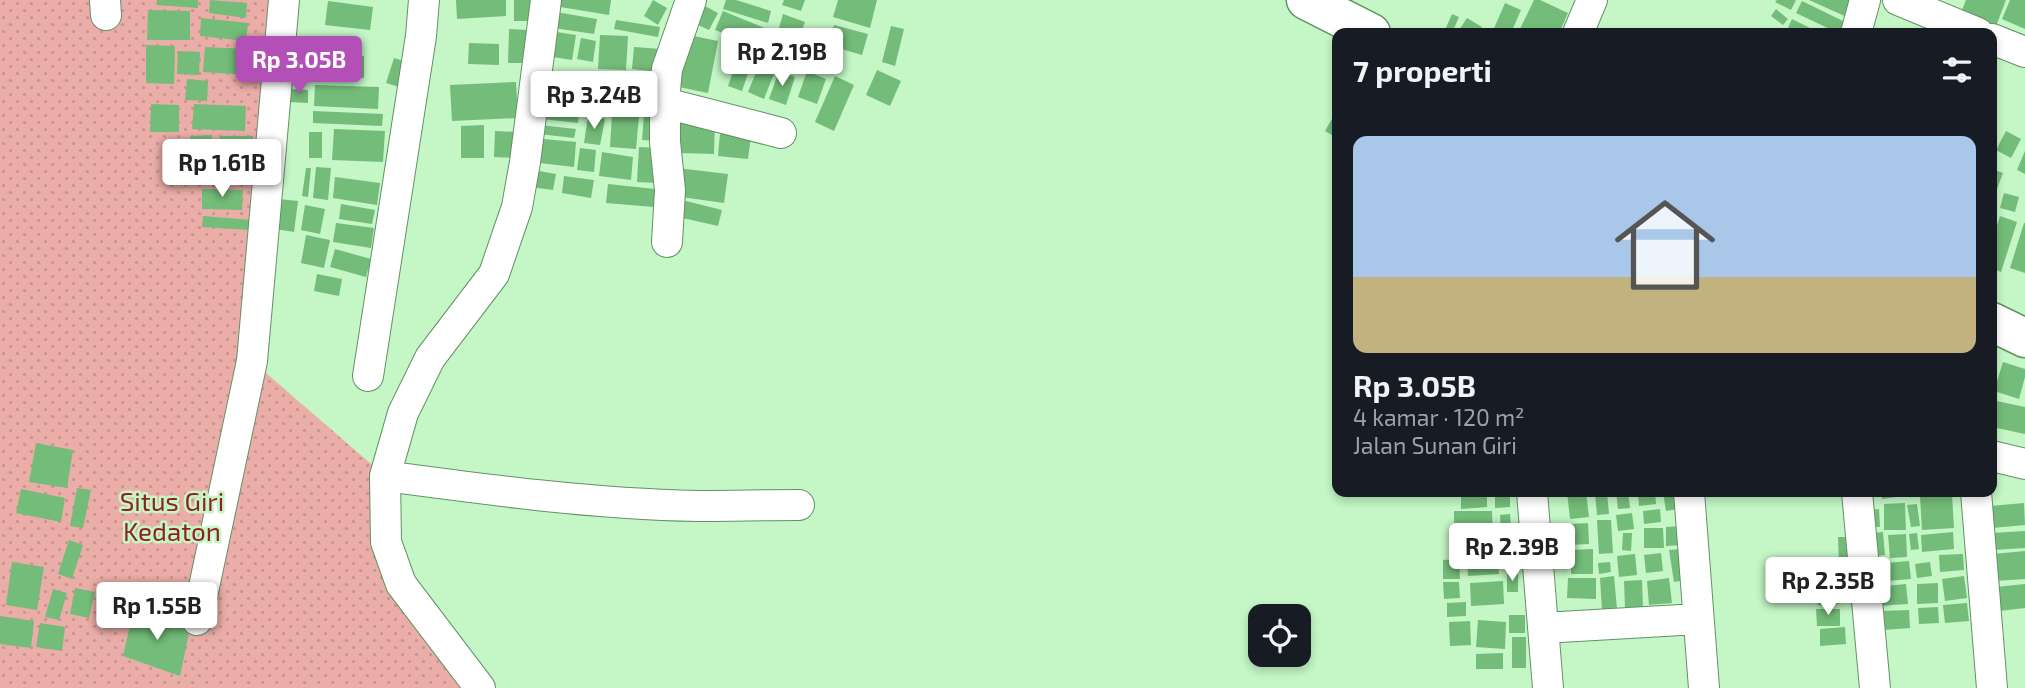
<!DOCTYPE html>
<html lang="id">
<head>
<meta charset="utf-8">
<style>
	body { margin:0; font-family:"Exo 2",sans-serif; background:#20242c; color:#f1f3f6; height:100vh; display:flex; flex-direction:column; font-size:26px; white-space:nowrap }
	* { box-sizing:border-box; margin:0 }
	p { font-size:23px; color:#9ea1a6 }
	.icon { flex:none; width:38px; height:38px; fill:none; stroke:currentColor; stroke-width:2; stroke-linecap:round; stroke-linejoin:round }
	.map { position:relative; flex:1; overflow:hidden }
	.drawer { position:absolute; left:1332px; top:28px; width:665px; height:469px; display:flex; flex-direction:column; background:#171b24; border-radius:14px; box-shadow:0 4px 10px #0003 }
	.drawer>* { flex:none }
	.controls { position:absolute; left:1248px; top:604px; display:grid; gap:14px }
	.controls a { display:grid; place-items:center; width:63px; height:63px; border-radius:14px; background:#171b24; box-shadow:0 4px 10px #0003; font-size:35px }
	.price { position:absolute; translate:-50% -60px; padding:0 16px; border-radius:7px; background:#fff; color:#222; font-size:23px; line-height:46px; filter:drop-shadow(0 2px 4px #0008) }
	.price::after { content:''; position:absolute; left:50%; top:42px; width:21px; height:16px; margin-left:-10px; background:inherit; clip-path:polygon(0 0,100% 0,50% 100%) }
	.price.current { background:#b350b7; color:#fff }
	ul { padding:0; list-style:none }
	li { display:grid; align-content:center; gap:14px; height:371px; padding:0 21px }
	li+li { border-top:2px solid #363941 }
	li span { display:grid; place-items:center; height:217px; border-radius:14px; color:#555 }
	li>.icon { margin-inline-start:auto }
	span .icon { width:126px; height:126px; fill:#fffc; stroke-width:1 }
	li b { font-size:30px }
	h2 { display:flex; justify-content:space-between; align-items:center; height:84px; padding:0 21px; font-size:30px }
	.map>svg:first-child { display:block }
</style>
</head>
<body>
<div class="map">
<svg width="2025" height="688" viewBox="0 0 2025 688">
	<defs>
		<pattern id="grass-dots" width="8" height="8" patternUnits="userSpaceOnUse" patternTransform="scale(1.75)"><rect width="8" height="8" fill="#eaada7"/><path d="M2 2h.1M6 6h.1" fill="none" stroke="#c7948e" stroke-width="1.8" stroke-linecap="round"/></pattern>
	</defs>
	<rect width="100%" height="100%" fill="#c4f6c6"/>
	<path fill="url(#grass-dots)" d="M0,0H277L252,361L385,476L386,542L480,688H0Z"/>
	<path fill="#74bc79" d="M157,0H198V8L157,5Z
		M210,0L247,3L246,18L209,13Z
		M456,0H506V16L457,19Z
		M514,0H531V21H514Z
		M549,0H611L609,15L548,5Z
		M653,0L667,8L658,25L644,16Z
		M726,0H736L771,11L768,23L723,9Z
		M784,0H805L801,11L782,5Z
		M838,0H877L870,28L833,17Z
		M1534,0H1540L1568,13L1559,33H1518Z
		M1777,0H1796L1791,10L1775,2Z
		M1809,0H1857L1849,18Z
		M1966,0H2006L1995,29L1960,15Z
		M2010,0H2025V29L2002,19Z
		M328,1L373,7L370,30L325,25Z
		M1802,1L1847,23L1842,33H1838L1796,13Z
		M1505,3L1521,10L1511,33H1492Z
		M703,5L718,13L709,30L694,23Z
		M1776,9L1788,19L1783,25L1771,16Z
		M148,10L190,11V40H147Z
		M550,11L597,19L594,34L547,27Z
		M723,11L767,29L760,48L715,30Z
		M783,14L805,22L798,42L777,35Z
		M1452,14L1459,17L1452,33L1445,30Z
		M201,18L248,23L246,41L200,36Z
		M1467,18L1482,27L1478,33H1457Z
		M1792,19L1810,28L1807,33H1793L1787,30Z
		M616,20L660,27L658,37L614,29Z
		M834,25L868,34L862,55L828,45Z
		M891,26L904,29L895,66L882,62Z
		M509,29L528,30L527,63H508Z
		M550,31L576,35L572,60L546,56Z
		M684,34L718,41L708,93L674,86Z
		M600,35L628,36L626,70L598,69Z
		M772,37L803,51L794,71L763,57Z
		M581,38L596,41L593,62L577,59Z
		M296,41H316V76H296Z
		M469,43L499,44V65L468,64Z
		M146,45L175,46L174,84L146,83Z
		M205,47L248,49L247,75L203,72Z
		M634,47L661,49L659,72L632,69Z
		M178,51L200,52L199,75L177,74Z
		M740,52L754,56L742,91L728,86Z
		M323,55L364,56V78L323,77Z
		M394,58L413,64L406,89L386,83Z
		M761,60L777,66L764,99L748,92Z
		M877,70L901,81L890,106L866,95Z
		M779,71L795,77L786,105L769,99Z
		M807,71L826,79L817,104L798,97Z
		M835,76L854,85L834,131L815,122Z
		M544,78L587,80L586,100L543,97Z
		M187,79L208,81L207,101L185,100Z
		M516,82L518,118L452,121L450,85Z
		M596,83L608,86L603,113L591,111Z
		M315,85L379,87L378,109L314,106Z
		M290,89L308,90V103L290,102Z
		M610,96L640,98L639,110L609,108Z
		M545,101L580,105L578,123L543,119Z
		M151,104L179,105V132H150Z
		M194,104L246,106L245,131L192,129Z
		M1337,110V138L1325,131Z
		M313,111L383,114L382,126L313,123Z
		M612,114L639,116L636,149L610,147Z
		M644,115L661,117L660,141L642,140Z
		M588,116L605,119L600,145L584,143Z
		M680,118L715,120L714,154L679,153Z
		M721,122L752,128L748,159L718,156Z
		M484,125V158H461V126Z
		M540,125L576,129L574,138L539,134Z
		M334,129L385,131L383,162L332,160Z
		M495,131L519,132L518,158L494,157Z
		M2006,131L2021,139L2011,158L1996,150Z
		M309,132H322V158H309Z
		M212,135V152H190V136Z
		M220,136H253L252,155H220Z
		M533,138L576,142L574,167L531,162Z
		M639,147L659,148L658,183L637,182Z
		M580,148L596,150L594,172L577,170Z
		M2025,151V174L2017,170Z
		M602,152L633,157L631,180L599,176Z
		M203,160L248,162L247,184L203,183Z
		M316,167L331,168L328,200L313,198Z
		M306,168H311L308,197L302,196Z
		M677,168L728,174L724,203L674,196Z
		M1992,169L2003,173L1992,202Z
		M533,170L556,174L553,190L530,187Z
		M564,176L594,180L591,198L562,193Z
		M335,177L380,183L377,205L333,198Z
		M608,184L655,189L654,207L606,203Z
		M202,189L243,190L242,210L202,209Z
		M2004,193L2019,197L2015,212L2000,208Z
		M279,199L298,201L294,232L275,229Z
		M678,199L722,210L718,226L674,216Z
		M341,204L375,210L372,224L339,219Z
		M305,205L325,209L320,234L301,230Z
		M203,216L251,220L250,230L202,227Z
		M2000,216L2017,222L2001,272L1992,268V241Z
		M336,223L374,228L371,248L333,242Z
		M2024,223H2025V273L2010,268Z
		M306,235L330,240L324,268L301,263Z
		M335,249L371,259L366,277L330,267Z
		M317,274L342,279L339,296L314,291Z
		M2003,362L2025,369V377L2019,399L1994,391Z
		M1992,400L2025,407V434L1992,427Z
		M36,443L73,450L67,488L29,482Z
		M77,488L91,490L83,528L70,526Z
		M21,489L65,498L61,522L16,513Z
		M1461,492H1487V507L1461,509Z
		M1510,492V507L1495,508V493Z
		M1567,492H1586L1589,517L1570,519Z
		M1607,492L1609,514L1597,515L1595,493Z
		M1616,492H1628L1630,508L1618,509Z
		M1638,492H1655L1656,504L1639,506Z
		M1663,492H1682L1684,508L1666,511Z
		M1881,492H1902L1903,496L1882,499Z
		M1952,495L1954,528L1922,530L1920,497Z
		M1905,503L1906,530H1884V504Z
		M2024,503L2025,525L1992,528L1990,506Z
		M1917,504L1920,526L1911,527L1907,505Z
		M1660,509L1661,522L1644,524L1643,511Z
		M1879,509L1880,527H1871L1869,510Z
		M1454,511H1492L1493,534H1454Z
		M1632,513L1634,529L1618,531L1616,515Z
		M1510,514L1511,529L1501,530L1500,515Z
		M1597,520H1611L1613,553L1599,554Z
		M1588,523L1589,544L1570,545L1569,524Z
		M1683,526L1684,545L1666,546V527Z
		M1644,528H1663L1664,548H1644Z
		M2025,531V548L1993,550L1992,533Z
		M1883,532L1885,555L1875,556L1872,533Z
		M1953,532L1954,549L1922,552L1921,535Z
		M1623,533H1632L1631,551L1622,550Z
		M1917,533L1919,549L1911,550L1909,534Z
		M1906,534L1907,557L1890,558L1888,535Z
		M1514,536L1516,559H1501L1499,537Z
		M1838,537H1851V563L1839,564Z
		M1496,539L1499,574L1468,576L1466,541Z
		M69,540L83,545L72,579L58,574Z
		M1593,549V574H1571V550Z
		M1681,549L1686,580L1674,582L1669,550Z
		M2025,551V579L1995,581L1993,554Z
		M1661,553L1663,571L1646,573L1644,555Z
		M1635,554L1637,575L1619,577L1617,556Z
		M1963,554L1964,570L1940,572L1939,555Z
		M1459,559L1460,579H1443V560Z
		M1909,561L1911,579L1887,581L1885,563Z
		M12,562L44,567L37,610L6,605Z
		M1610,562L1611,572L1599,574L1598,563Z
		M1930,562L1932,576L1917,578L1915,564Z
		M1849,571L1851,595L1843,596L1841,572Z
		M1836,573L1837,587L1820,588L1819,574Z
		M1507,574H1518V592H1507Z
		M1614,576L1617,609L1602,610L1600,578Z
		M1964,576L1967,598L1945,601L1942,579Z
		M1568,578H1596V599L1567,598Z
		M1669,578L1672,603L1649,605L1647,581Z
		M1642,580L1643,608H1625L1624,581Z
		M1503,581L1504,604L1471,606L1470,583Z
		M1443,582H1459L1460,598L1444,599Z
		M1938,583V603L1917,604V584Z
		M1906,584L1908,604L1878,606L1876,587Z
		M2025,584V608L1999,611L1996,587Z
		M75,588L95,592L89,618L70,614Z
		M53,589L67,593L59,620L45,617Z
		M1805,590L1815,591L1814,600L1804,599Z
		M1838,591V604L1818,605V592Z
		M1466,602V616L1447,617V603Z
		M1967,603L1969,621L1945,623L1943,605Z
		M1938,607L1939,623L1919,624L1918,608Z
		M134,608L190,628L180,676L123,656Z
		M1816,609H1840V626H1817Z
		M1909,610L1910,628L1883,630L1882,611Z
		M1509,615H1525V633H1509Z
		M0,616L34,621L31,648L0,644Z
		M1478,620L1506,622L1505,649L1476,647Z
		M1470,621L1471,645L1450,646L1449,622Z
		M40,623L65,627L62,651L36,647Z
		M1845,627L1846,644L1820,646V629Z
		M1512,637H1526V668H1512Z
		M1503,653V669H1476V654Z"/>
	<g fill="none" stroke-linecap="round" stroke-linejoin="round">
		<g stroke="#639166" stroke-width="32">
			<path id="minor" d="M105,0L106,15
				M1898,0L1978,33
				M1578,33L1592,0
				M1856,33L1865,0
				M1992,39L2025,52
				M665,103L781,133
				M667,242L670,190L665,142V91L667,69L691,0
				M368,376L421,36L424,0
				M1992,456L2025,464
				M385,476C489,490 593,504 698,506C731,506 765,505 799,505
				M1532,492L1548,688
				M1689,492L1704,688
				M1857,492L1875,688
				M1976,492L1992,688
				M197,620L252,361L284,0
				M1543,628L1698,619
				M480,688L401,584L386,542L385,476L403,413L430,358L494,274L517,207L525,162L546,0"/>
		</g>
		<g stroke="#639166" stroke-width="41">
			<path id="tertiary" d="M1306,0L1371,33
				M1992,322L2025,338"/>
		</g>
		<use href="#minor" stroke="#fff" stroke-width="30"/>
		<use href="#tertiary" stroke="#fff" stroke-width="38"/>
	</g>
	<g text-anchor="middle" stroke-width="5" stroke-linejoin="round" paint-order="stroke">
		<g font-size="26" fill="#911f1f" stroke="#c4f6c6">
			<text x="172" y="511">Situs Giri<tspan x="172" dy="30">Kedaton</tspan></text>
		</g>
	</g>
</svg>
<div class="controls">
<a><svg class="icon" aria-label="locate" viewBox="0 0 24 24"><circle cx="12" cy="12" r="6"/><path d="M12 2v4M12 18v4M2 12h4M18 12h4"/></svg></a>
</div>
<b class="price" style="left:782px;top:88px">Rp 2.19B</b>
<b class="price current" style="left:299px;top:96px">Rp 3.05B</b>
<b class="price" style="left:594px;top:131px">Rp 3.24B</b>
<b class="price" style="left:222px;top:199px">Rp 1.61B</b>
<b class="price" style="left:1512px;top:583px">Rp 2.39B</b>
<b class="price" style="left:1828px;top:617px">Rp 2.35B</b>
<b class="price" style="left:157px;top:642px">Rp 1.55B</b>
<section class="drawer">
<h2>7 properti<svg class="icon" aria-label="filters" viewBox="0 0 24 24"><path d="M4 7h16M4 17h16"/><circle cx="9" cy="7" r="2"/><circle cx="15" cy="17" r="2"/></svg></h2>
<ul>
<li><span style="background:linear-gradient(#a9c7e8 65%,#c2b280 0)"><svg class="icon" aria-label="home" viewBox="0 0 24 24"><path d="M3 11l9-7 9 7M6 9v11h12V9"/></svg></span><div><b>Rp 3.05B</b><p>4 kamar · 120 m²</p><p>Jalan Sunan Giri</p></div></li>
</ul>
</section>
</div>
</body>
</html>
